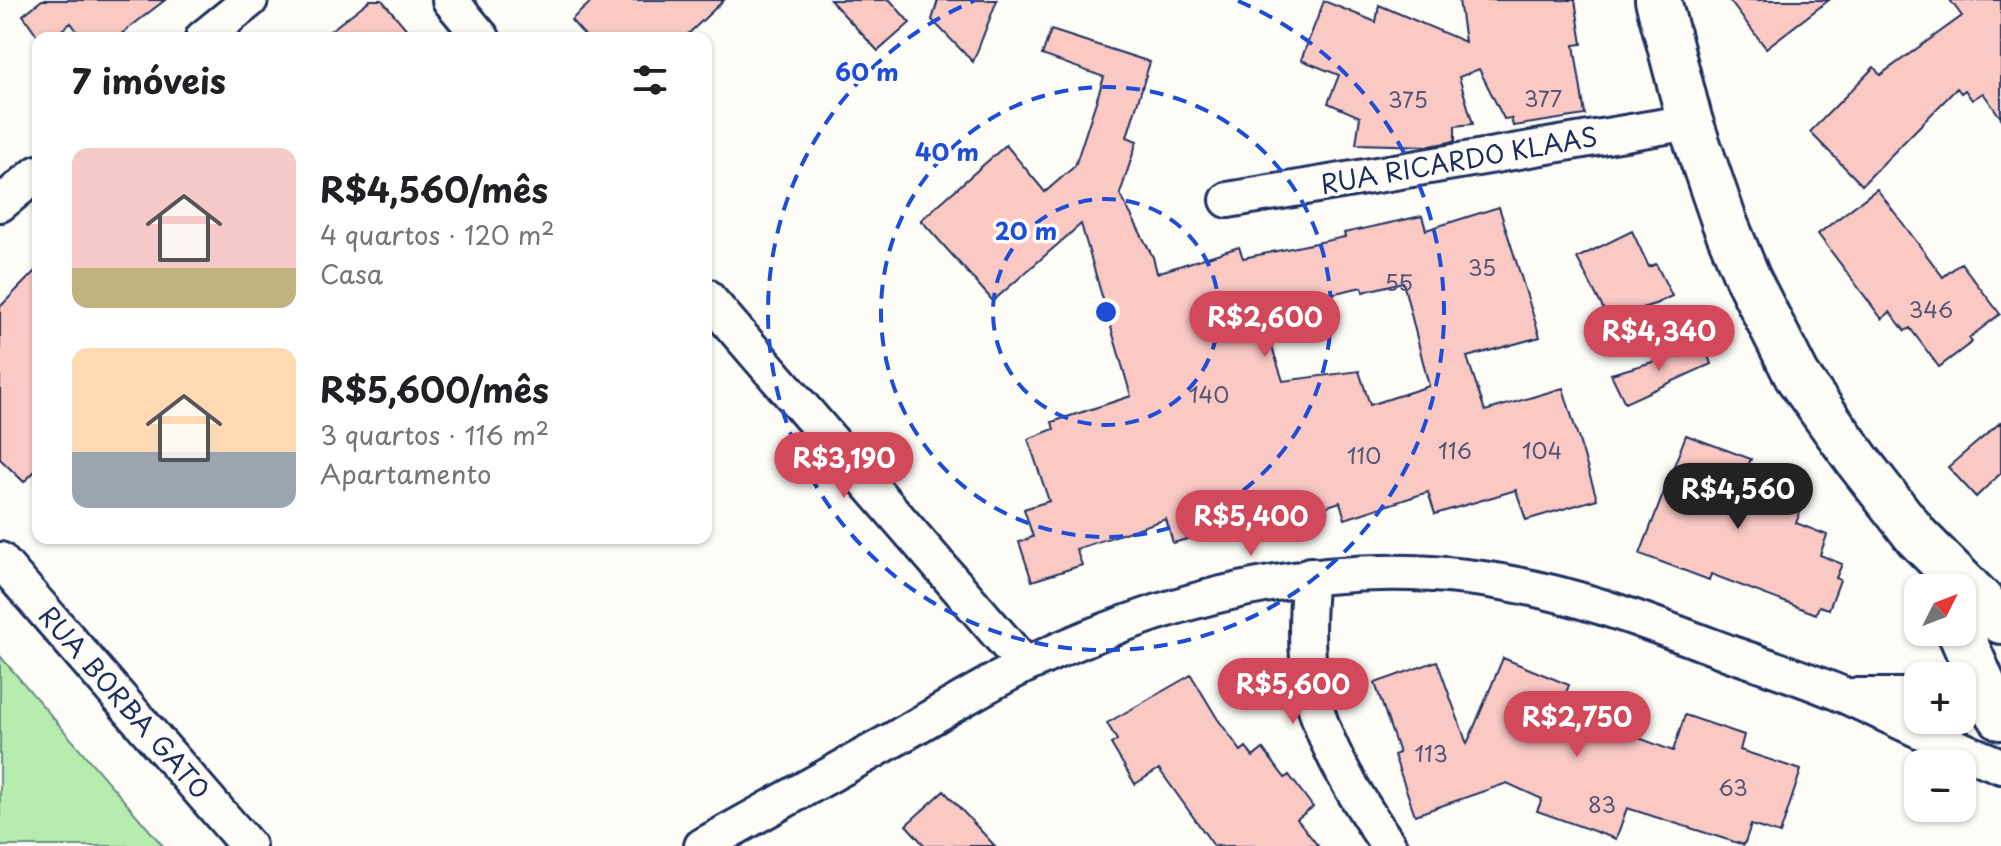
<!DOCTYPE html>
<html lang="pt">
<head>
<meta charset="utf-8">
<style>
	body { margin:0; font-family:"Playpen Sans",sans-serif; background:#f2f2f2; color:#202124; height:100vh; display:flex; flex-direction:column; font-size:30px; white-space:nowrap }
	* { box-sizing:border-box; margin:0 }
	p { font-size:26px; color:#757577 }
	.icon { flex:none; width:44px; height:44px; fill:none; stroke:currentColor; stroke-width:2; stroke-linecap:round; stroke-linejoin:round }
	.map { position:relative; flex:1; overflow:hidden }
	.panel { position:absolute; left:32px; top:32px; width:680px; height:512px; display:flex; flex-direction:column; background:#fff; border-radius:16px; box-shadow:0 2px 6px #0004 }
	.panel>* { flex:none }
	.needle { width:52px; rotate:48deg }
	.tools { position:absolute; left:1904px; top:574px; display:grid; gap:16px }
	.tools a { display:grid; place-items:center; width:72px; height:72px; border-radius:16px; background:#fff; box-shadow:0 2px 6px #0004; font-size:40px }
	.price { position:absolute; translate:-50% -68px; padding:0 18px; border-radius:28px; background:#d1495b; color:#fff; font-size:26px; line-height:52px; filter:drop-shadow(0 2px 4px #0008) }
	.price::after { content:''; position:absolute; left:50%; top:48px; width:24px; height:18px; margin-left:-12px; background:inherit; clip-path:polygon(0 0,100% 0,50% 100%) }
	.price.current { background:#222; color:#fff }
	ul { padding:0; list-style:none }
	li { display:flex; align-items:center; gap:24px; height:200px; padding:0 40px }
	li span { display:grid; place-items:center; flex:none; width:224px; height:160px; border-radius:16px; color:#555 }
	li>.icon { margin-inline-start:auto }
	span .icon { width:96px; height:96px; fill:#fffc; stroke-width:1 }
	li b { font-size:34px }
	h2 { display:flex; justify-content:space-between; align-items:center; height:96px; padding:0 40px; font-size:34px }
	.map>svg:first-child { display:block }
</style>
</head>
<body>
<div class="map">
<svg width="2001" height="846" viewBox="0 0 2001 846">
	<rect width="100%" height="100%" fill="#fdfcf7"/>
	<filter id="ink" filterUnits="userSpaceOnUse"><feTurbulence type="fractalNoise" baseFrequency=".0125" numOctaves="2"/><feDisplacementMap in="SourceGraphic" scale="16" xChannelSelector="R" yChannelSelector="G"/><feConvolveMatrix kernelMatrix="1 2 1 2 8 2 1 2 1" color-interpolation-filters="sRGB"/></filter>
	<g filter="url(#ink)">
		<path fill="#b6ecae" stroke="#688e86" stroke-width="2" d="M0,656L163,846H0Z"/>
		<path fill="#fac9c4" stroke="#1b2f5e" stroke-width="2" fill-rule="evenodd" d="M42,0H165L116,38H82L71,23L51,38H39L23,15Z
			M370,0H382L414,38H321Z
			M593,0H724L684,38H587L571,20Z
			M830,0H890L910,23L878,51Z
			M938,0H997L973,62L932,20Z
			M1459,0H1575L1582,44L1574,45L1585,115L1513,126L1511,118L1504,119L1479,69L1459,77L1473,124L1455,126V141L1430,146L1356,144L1360,117L1328,103L1339,75L1301,60L1324,1L1376,22L1379,5L1465,42Z
			M1729,0H1829L1766,48Z
			M1950,0H2001V118L1983,93L1972,100L1965,90L1961,93L1957,88L1862,185L1810,132L1874,67L1880,75L1962,16Z
			M1051,30L1150,62L1127,137L1137,141L1120,194L1153,257L1157,273L1239,247L1243,258L1345,237L1344,233L1422,216L1426,230L1499,207L1540,337L1467,357L1485,411L1563,388L1597,499L1526,520L1516,490L1435,514L1428,492L1345,519L1340,502L1265,527L1262,518L1173,543L1166,519L1076,549L1082,565L1032,581L1019,542L1033,537L1024,509L1049,501L1028,439L1054,429L1052,422L1131,396L1081,224L993,301L921,220L1006,145L1045,192L1075,166L1104,77L1042,55ZM1403,282L1429,386L1370,405L1359,371L1283,381L1260,310L1362,287L1363,292Z
			M1877,189L1943,277L1961,263L2000,314L1969,338L1972,342L1939,367L1910,328L1905,331L1890,312L1882,319L1818,234Z
			M1632,231L1649,267L1656,264L1672,296L1655,304L1608,318L1577,258Z
			M38,268V468L24,482L0,459V307Z
			M1705,347L1711,364L1625,403L1611,374Z
			M2001,422V473L1976,497L1948,467Z
			M1686,435L1751,459L1744,475L1801,510L1796,523L1827,535L1820,555L1842,564L1836,578L1840,580L1829,609L1819,606L1816,614L1711,574L1709,580L1640,554Z
			M1503,658L1569,685L1560,708L1673,751L1685,715L1744,735L1740,750L1801,770L1780,834L1751,825L1744,845L1627,808L1616,839L1537,811L1542,799L1507,783L1415,815L1394,755L1399,753L1375,683L1437,661L1467,744Z
			M1191,675L1217,718L1241,751L1246,747L1253,757L1263,749L1285,778L1289,775L1313,807L1297,819L1318,846H1214L1159,769L1135,784L1111,744L1117,740L1107,723Z
			M944,791L995,846H925L906,825Z"/>
		<g fill="none" stroke-linecap="round" stroke-linejoin="round">
			<g stroke="#1b2f5e" stroke-width="40">
				<path id="street" d="M450,0L482,38
					M203,38L250,0
					M1228,200L1690,122
					M0,204L38,173
					M706,296L1025,665
					M0,560L248,846
					M1310,575C1306,615 1305,653 1312,692C1322,744 1359,802 1389,846
					M1853,696H1918
					M702,846C767,810 832,773 898,737C940,713 982,686 1026,665C1187,588 1360,548 1536,589C1603,604 1666,629 1729,653C1769,667 1810,680 1848,697C1899,720 1949,746 2001,766"/>
			</g>
			<g stroke="#1b2f5e" stroke-width="50">
				<path id="secondary" d="M1658,0L1690,122L1724,221L1748,279L1797,376L1858,461L1917,537L2001,621
					M1960,632L1988,696L2001,717"/>
			</g>
			<use href="#street" stroke="#fdfcf7" stroke-width="34"/>
			<use href="#secondary" stroke="#fdfcf7" stroke-width="44"/>
		</g>
	</g>
	<g fill="none" stroke="#1d4ed8" stroke-width="4" stroke-dasharray="14 10">
		<circle cx="1106" cy="312" r="113"/>
		<circle cx="1106" cy="312" r="225"/>
		<path d="M1238 1A338 338 0 1 1 974 1"/>
	</g>
	<g text-anchor="middle" stroke-width="7" stroke-linejoin="round" paint-order="stroke">
		<g font-size="22" fill="#535678">
			<text x="1543" y="107">377</text>
			<text x="1408" y="108">375</text>
			<text x="1482" y="276">35</text>
			<text x="1399" y="291">55</text>
			<text x="1931" y="318">346</text>
			<text x="1209" y="403">140</text>
			<text x="1455" y="459">116</text>
			<text x="1542" y="459">104</text>
			<text x="1364" y="464">110</text>
			<text x="1431" y="762">113</text>
			<text x="1733" y="796">63</text>
			<text x="1602" y="813">83</text>
		</g>
		<g font-size="26" fill="#1b2f5e" stroke="#fdfcf7">
			<text transform="translate(1459 161) rotate(-10)" y="9">RUA RICARDO KLAAS</text>
			<text transform="translate(124 703) rotate(49)" y="9">RUA BORBA GATO</text>
		</g>
	</g>
	<circle cx="1106" cy="312" r="12" fill="#1d4ed8" stroke="#fdfcf7" stroke-width="4"/>
	<g font-size="24" text-anchor="middle" font-weight="bold" fill="#1d4ed8" stroke="#fdfcf7" stroke-width="7" stroke-linejoin="round" paint-order="stroke">
		<text x="867" y="81">60 m</text>
		<text x="947" y="161">40 m</text>
		<text x="1026" y="240">20 m</text>
	</g>
</svg>
<div class="tools">
<a><svg class="needle" viewBox="-14 -14 28 28"><path d="M0-13l5 13h-10z" fill="#e53935"/><path d="M0 13l5-13h-10z" fill="#757577"/></svg></a>
<a>+</a>
<a>−</a>
</div>
<b class="price" style="left:1265px;top:359px">R$2,600</b>
<b class="price" style="left:1659px;top:373px">R$4,340</b>
<b class="price" style="left:844px;top:500px">R$3,190</b>
<b class="price current" style="left:1738px;top:531px">R$4,560</b>
<b class="price" style="left:1251px;top:558px">R$5,400</b>
<b class="price" style="left:1293px;top:726px">R$5,600</b>
<b class="price" style="left:1577px;top:759px">R$2,750</b>
<section class="panel">
<h2>7 imóveis<svg class="icon" aria-label="filters" viewBox="0 0 24 24"><path d="M4 7h16M4 17h16"/><circle cx="9" cy="7" r="2"/><circle cx="15" cy="17" r="2"/></svg></h2>
<ul>
<li><span style="background:linear-gradient(#f6c9c9 75%,#c2b280 0)"><svg class="icon" aria-label="home" viewBox="0 0 24 24"><path d="M3 11l9-7 9 7M6 9v11h12V9"/></svg></span><div><b>R$4,560/mês</b><p>4 quartos · 120 m²</p><p>Casa</p></div></li>
<li><span style="background:linear-gradient(#ffd9b3 65%,#9aa5b1 0)"><svg class="icon" aria-label="home" viewBox="0 0 24 24"><path d="M3 11l9-7 9 7M6 9v11h12V9"/></svg></span><div><b>R$5,600/mês</b><p>3 quartos · 116 m²</p><p>Apartamento</p></div></li>
</ul>
</section>
</div>
</body>
</html>
